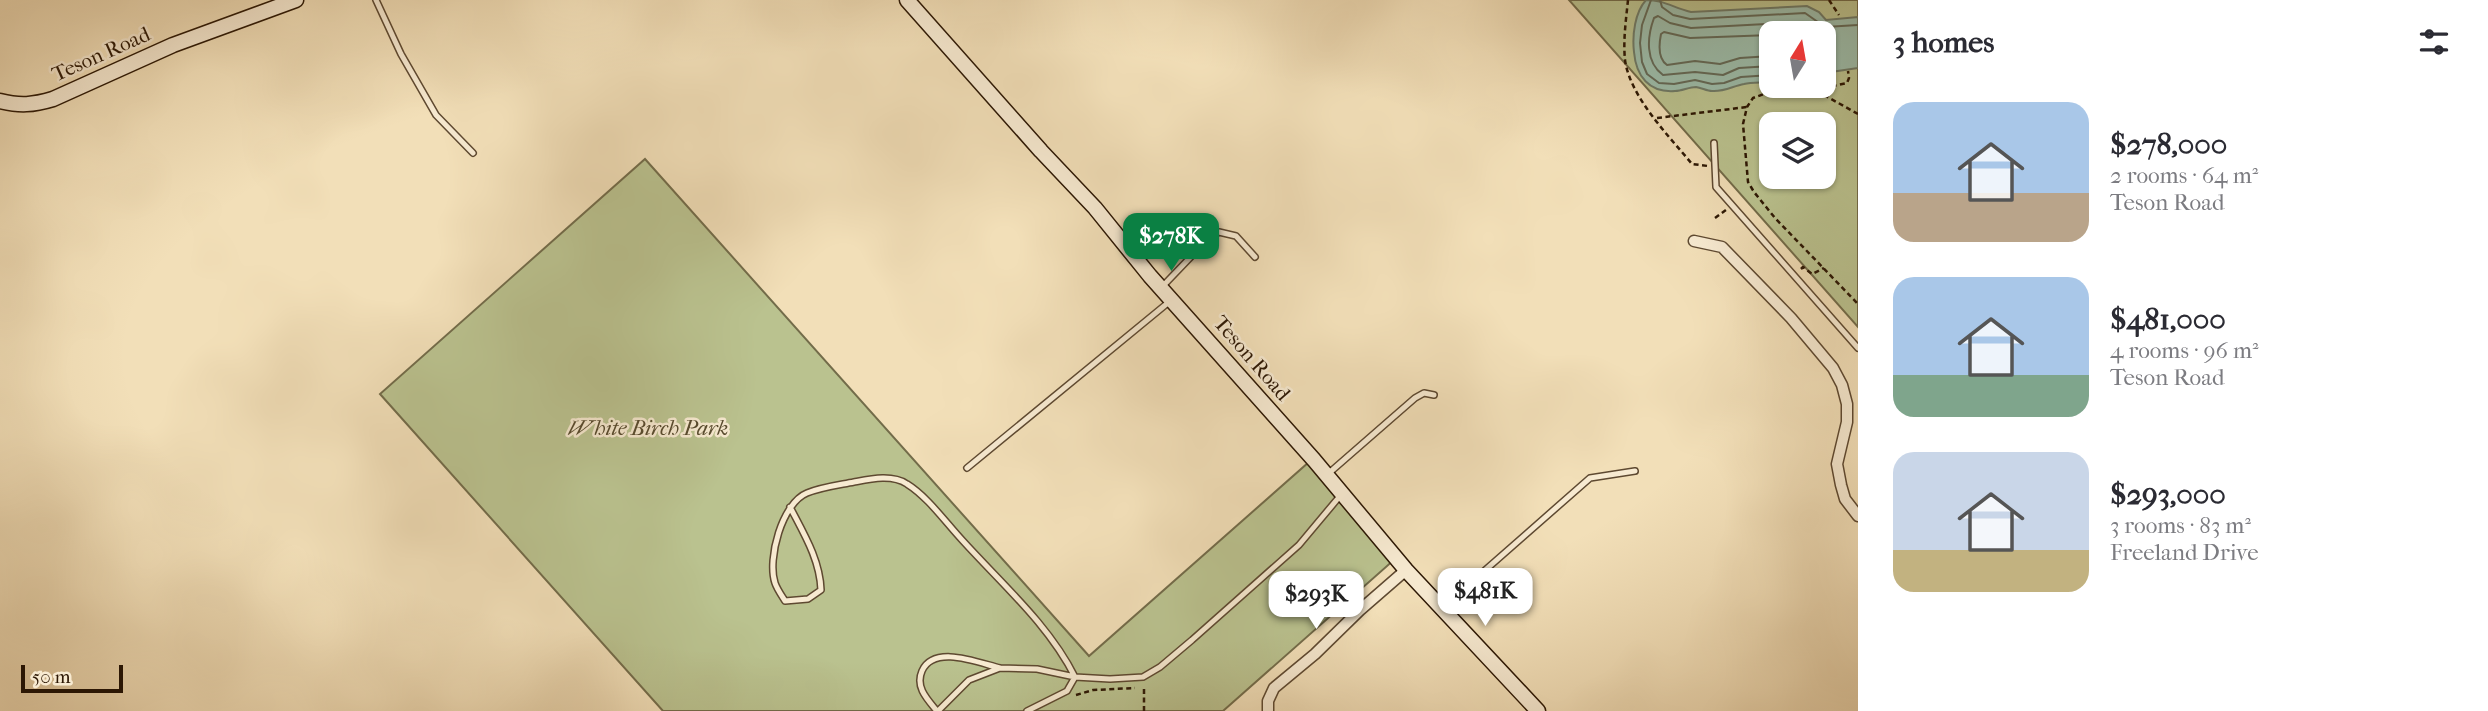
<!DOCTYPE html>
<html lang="en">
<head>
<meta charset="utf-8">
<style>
	body { margin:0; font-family:"IM FELL French Canon",serif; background:#f2f2f3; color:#2b2b33; height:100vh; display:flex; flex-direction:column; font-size:26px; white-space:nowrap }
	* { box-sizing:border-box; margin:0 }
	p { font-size:23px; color:#7c7c81 }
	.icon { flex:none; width:38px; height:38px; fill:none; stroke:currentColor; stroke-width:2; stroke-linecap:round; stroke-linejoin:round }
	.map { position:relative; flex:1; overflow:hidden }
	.details { display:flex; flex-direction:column; background:#fff; width:630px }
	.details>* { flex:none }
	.needle { width:46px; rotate:11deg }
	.controls { position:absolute; left:1759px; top:21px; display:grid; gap:14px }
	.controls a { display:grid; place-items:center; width:77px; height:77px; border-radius:14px; background:#fff; box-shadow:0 2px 5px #0004; font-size:35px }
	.scale { position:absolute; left:21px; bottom:18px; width:102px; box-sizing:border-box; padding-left:7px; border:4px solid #2c1704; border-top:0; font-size:19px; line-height:24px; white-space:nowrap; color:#2c1704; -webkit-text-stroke:5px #f7ead1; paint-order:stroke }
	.price { position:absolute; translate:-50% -60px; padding:0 16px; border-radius:14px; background:#fff; color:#222; font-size:23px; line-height:46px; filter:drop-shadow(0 2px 4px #0008) }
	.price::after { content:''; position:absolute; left:50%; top:42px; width:21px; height:16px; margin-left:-10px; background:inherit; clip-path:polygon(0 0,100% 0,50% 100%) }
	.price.active { background:#0b8043; color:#fff }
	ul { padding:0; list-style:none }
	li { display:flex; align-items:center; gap:21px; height:175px; padding:0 35px }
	li span { display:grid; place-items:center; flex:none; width:196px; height:140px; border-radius:21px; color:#555 }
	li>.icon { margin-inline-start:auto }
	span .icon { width:84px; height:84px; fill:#fffc; stroke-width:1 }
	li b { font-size:30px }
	h2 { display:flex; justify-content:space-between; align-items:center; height:84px; padding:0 35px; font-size:30px }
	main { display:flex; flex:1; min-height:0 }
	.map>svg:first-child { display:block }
</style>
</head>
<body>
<main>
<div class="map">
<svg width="1858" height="711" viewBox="0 0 1858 711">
	<rect width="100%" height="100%" fill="#f2dfb8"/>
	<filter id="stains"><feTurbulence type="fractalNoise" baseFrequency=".00286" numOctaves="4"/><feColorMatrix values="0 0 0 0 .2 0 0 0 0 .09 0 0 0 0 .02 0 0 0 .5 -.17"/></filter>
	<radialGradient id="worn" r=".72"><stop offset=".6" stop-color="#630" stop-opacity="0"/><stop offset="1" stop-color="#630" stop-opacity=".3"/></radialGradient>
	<path fill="#bac28f" stroke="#736c4a" stroke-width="2" fill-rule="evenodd" d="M1569,0H1858V327ZM1771,33H1824V86H1771ZM1771,124H1824V177H1771Z
		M645,159L1089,656L1309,462L1395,559L1223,711H663L380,394Z"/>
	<path fill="#9cbdab" stroke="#6f7b68" stroke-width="2" d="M1646,0C1665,0 1673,8 1691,12L1807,6L1819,12L1826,20L1858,17V68L1824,73V33H1771V82C1762,83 1752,82 1744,84C1733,86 1724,92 1712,91C1707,91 1702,88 1696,87C1689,87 1682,91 1675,91C1649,93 1636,76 1634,52C1632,35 1635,12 1646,0Z"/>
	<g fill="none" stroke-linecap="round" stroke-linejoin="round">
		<path stroke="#646a58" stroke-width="2" d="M1651,0L1642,25L1640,43L1642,62L1647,74L1659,83L1674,84L1695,80L1712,84L1724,83L1741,77L1771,75
			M1660,0L1662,7L1673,15L1690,19L1805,13L1825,27L1858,25
			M1771,35L1690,38L1664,32L1661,34C1659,44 1658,59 1667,65L1695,61L1720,64L1740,58L1771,56
			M1771,66L1739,68L1723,75L1695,72L1663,75C1645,62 1647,37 1654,18L1658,16L1670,23L1691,28L1803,22L1818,33"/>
		<g stroke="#5e4931" stroke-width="8">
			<path id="lane" d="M376,0L401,54L436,115L473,153
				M1714,143L1716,187L1858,348
				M1161,288L1206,241L1219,232L1236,236L1255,257
				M967,468L1169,302
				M1329,473L1415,398L1424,393L1434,395
				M790,507C804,534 820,560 821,590L808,599L785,601C782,596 777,589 775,583C767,559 782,503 807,493C822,487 839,485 854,482C870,479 892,474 907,484C928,497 946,523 963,541C1002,584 1049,625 1075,677
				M1442,608L1590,478L1635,471
				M937,711C927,699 915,687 922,671C934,644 979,663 1000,668
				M938,711L969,680L1000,668L1037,669L1075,677L1110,679L1143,677L1160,667L1192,640L1299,545L1340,496
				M1027,711L1067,691L1075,677"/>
		</g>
		<g stroke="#5e4931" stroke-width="13">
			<path id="street" d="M1694,241L1722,247L1791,318L1833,368L1842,385L1847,404V422L1837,464L1841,485L1845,499L1858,516
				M1268,711V701L1274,688L1315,654L1360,610L1406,570"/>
		</g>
		<g stroke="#2c1704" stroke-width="17">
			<path id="secondary" d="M907,0L1041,151L1095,208L1150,276L1314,460L1406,570L1538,711
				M0,101C20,106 33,105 53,99L173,45L296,0"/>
		</g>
		<path stroke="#2c1704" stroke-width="2.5" stroke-dasharray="5 3.5" stroke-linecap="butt" d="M1628,0C1626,20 1623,40 1625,60C1630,97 1669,136 1692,164L1708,166
			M1829,0L1839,15
			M1815,90L1847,83L1849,78L1848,71
			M1858,114L1815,90L1797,89L1772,91L1753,98L1747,107L1743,124L1748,182L1754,192L1775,218L1858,304
			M1657,118L1747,107
			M1715,218L1726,210
			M1801,269L1803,267L1812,274L1824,268
			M1076,695L1093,690L1135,688
			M1144,711V686"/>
		<use href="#lane" stroke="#f7ead1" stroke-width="5"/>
		<use href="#street" stroke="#f7ead1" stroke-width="10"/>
		<use href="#secondary" stroke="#f7ead1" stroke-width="14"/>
	</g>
	<g text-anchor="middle" stroke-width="5" stroke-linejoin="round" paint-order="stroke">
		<g font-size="21" fill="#2c1704" stroke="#f7ead1">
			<text transform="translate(101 54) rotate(-24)" y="7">Teson Road</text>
			<text transform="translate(1252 358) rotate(49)" y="7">Teson Road</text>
		</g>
		<g font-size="21" font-style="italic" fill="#574a2e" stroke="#f7ead1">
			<text x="648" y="435">White Birch Park</text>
		</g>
	</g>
	<rect width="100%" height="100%" filter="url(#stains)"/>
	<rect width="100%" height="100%" fill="url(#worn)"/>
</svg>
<div class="controls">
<a><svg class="needle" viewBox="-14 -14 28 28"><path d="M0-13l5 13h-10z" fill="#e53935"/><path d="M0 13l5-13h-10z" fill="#7c7c81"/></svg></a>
<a><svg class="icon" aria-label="layers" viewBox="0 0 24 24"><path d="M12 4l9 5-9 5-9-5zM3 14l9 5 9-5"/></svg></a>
</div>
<div class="scale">50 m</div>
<b class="price active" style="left:1171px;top:273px">$278K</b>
<b class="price" style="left:1485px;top:628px">$481K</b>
<b class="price" style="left:1316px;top:631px">$293K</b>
</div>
<section class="details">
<h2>3 homes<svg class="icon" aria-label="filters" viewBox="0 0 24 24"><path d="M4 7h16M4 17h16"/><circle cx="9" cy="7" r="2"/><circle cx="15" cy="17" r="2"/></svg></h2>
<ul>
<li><span style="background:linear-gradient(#a9c7e8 65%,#b9a48a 0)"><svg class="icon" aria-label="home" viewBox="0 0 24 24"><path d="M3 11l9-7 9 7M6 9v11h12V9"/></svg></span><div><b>$278,000</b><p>2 rooms · 64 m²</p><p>Teson Road</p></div></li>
<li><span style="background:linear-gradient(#a9c7e8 70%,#7fa58c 0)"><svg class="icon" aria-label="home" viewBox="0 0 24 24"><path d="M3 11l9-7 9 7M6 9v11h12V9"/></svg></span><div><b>$481,000</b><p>4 rooms · 96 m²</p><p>Teson Road</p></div></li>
<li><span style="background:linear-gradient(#c9d6e8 70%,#c2b280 0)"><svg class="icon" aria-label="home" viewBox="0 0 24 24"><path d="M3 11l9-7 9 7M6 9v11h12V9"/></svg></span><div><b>$293,000</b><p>3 rooms · 83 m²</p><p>Freeland Drive</p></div></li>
</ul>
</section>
</main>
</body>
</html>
